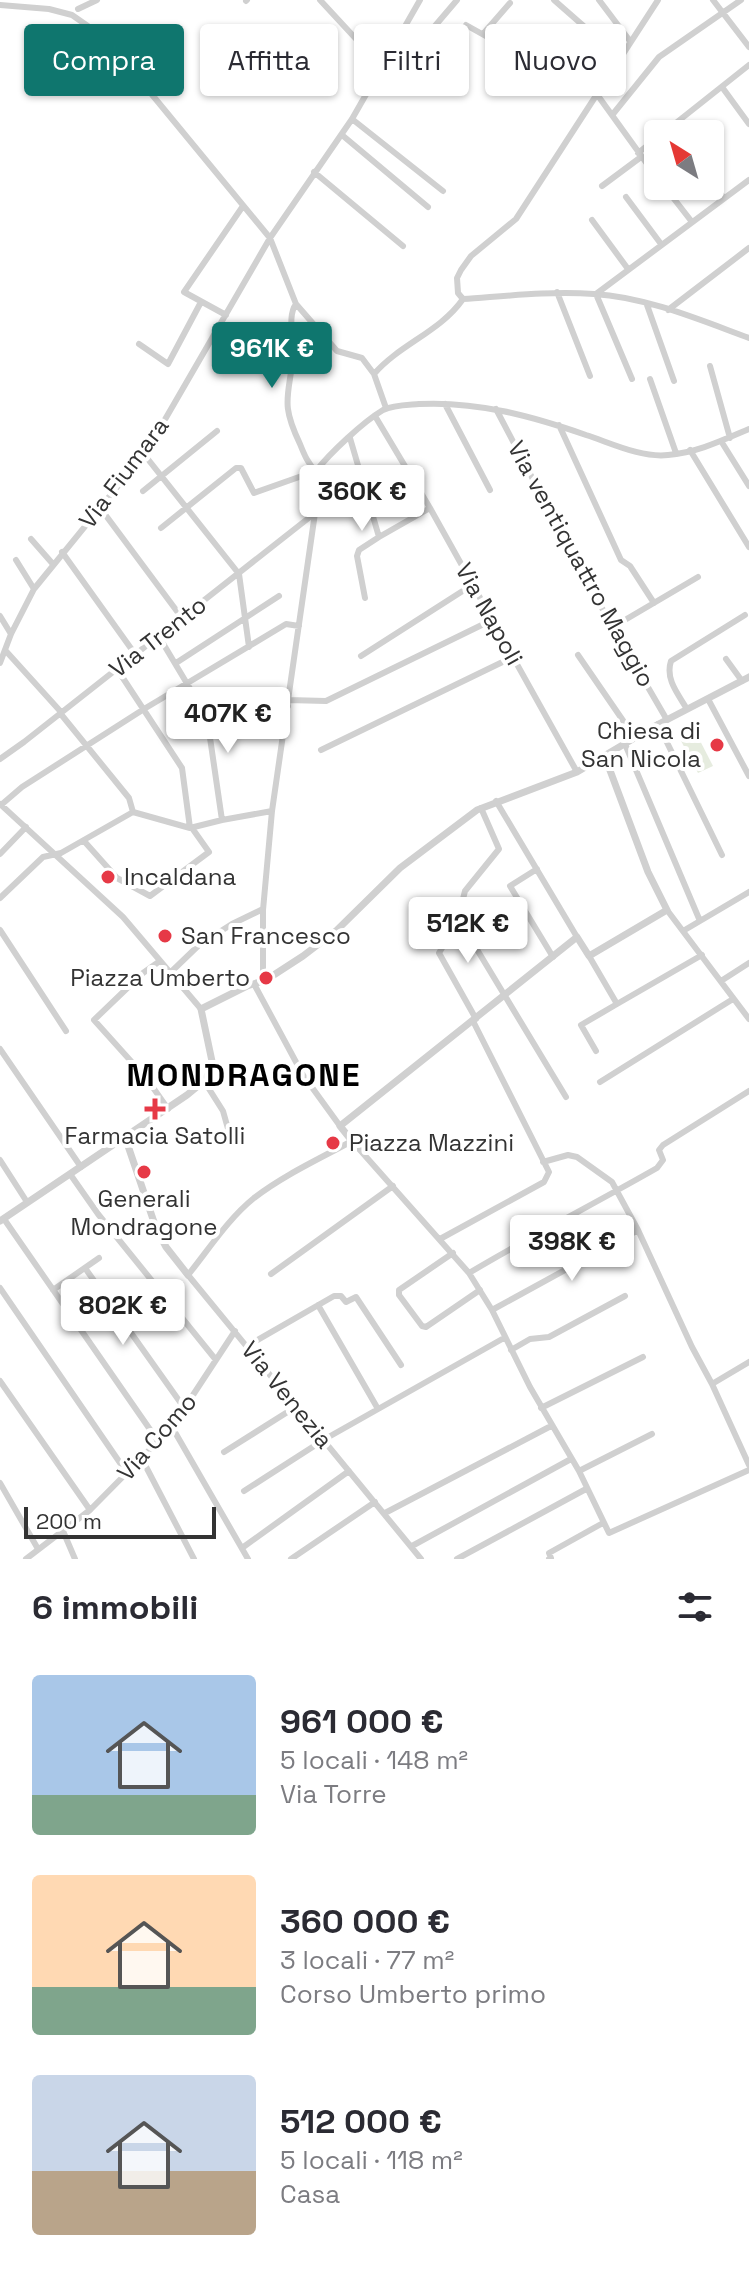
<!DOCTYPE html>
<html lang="it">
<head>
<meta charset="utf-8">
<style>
	body { margin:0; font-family:"Space Grotesk",sans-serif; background:#f2f2f3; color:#2b2b33; height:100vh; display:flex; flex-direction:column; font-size:30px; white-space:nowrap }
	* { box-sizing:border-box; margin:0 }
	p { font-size:26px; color:#7c7c81 }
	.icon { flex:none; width:44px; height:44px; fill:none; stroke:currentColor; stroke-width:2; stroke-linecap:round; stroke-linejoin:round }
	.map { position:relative; height:1559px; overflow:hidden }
	.side { display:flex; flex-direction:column; background:#fff; flex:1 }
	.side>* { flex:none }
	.banner { position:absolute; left:24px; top:24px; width:702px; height:72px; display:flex; gap:16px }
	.needle { width:52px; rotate:323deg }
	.controls { position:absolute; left:644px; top:120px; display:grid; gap:16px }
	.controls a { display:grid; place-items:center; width:80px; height:80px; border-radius:8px; background:#fff; box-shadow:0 2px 6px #0004; font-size:40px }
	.scale { position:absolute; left:24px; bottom:20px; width:192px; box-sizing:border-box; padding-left:8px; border:4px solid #333; border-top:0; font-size:22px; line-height:28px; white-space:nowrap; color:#333; -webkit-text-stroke:6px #fff; paint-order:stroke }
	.price { position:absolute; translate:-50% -68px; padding:0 18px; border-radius:8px; background:#fff; color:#222; font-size:26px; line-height:52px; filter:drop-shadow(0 2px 4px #0008) }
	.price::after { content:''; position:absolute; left:50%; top:48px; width:24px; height:18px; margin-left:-12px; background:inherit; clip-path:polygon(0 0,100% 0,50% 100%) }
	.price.selected { background:#0f766e; color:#fff }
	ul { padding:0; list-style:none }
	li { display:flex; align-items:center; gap:24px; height:200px; padding:0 32px }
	li span { display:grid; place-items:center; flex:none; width:224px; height:160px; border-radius:8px; color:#555 }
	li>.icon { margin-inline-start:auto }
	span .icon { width:96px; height:96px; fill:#fffc; stroke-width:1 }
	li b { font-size:34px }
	h2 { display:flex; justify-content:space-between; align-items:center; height:96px; padding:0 32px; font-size:34px }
	.chip { padding:0 28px; border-radius:8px; background:#fff; box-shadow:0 2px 6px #0004; font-size:28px; line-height:72px }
	.chip.selected { background:#0f766e; color:#fff }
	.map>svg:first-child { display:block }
</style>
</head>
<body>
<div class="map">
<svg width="749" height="1559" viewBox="0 0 749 1559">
	<rect width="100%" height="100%" fill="#fff"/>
	<path fill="#e6ecdf" d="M694,729L713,766L698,773L679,737Z"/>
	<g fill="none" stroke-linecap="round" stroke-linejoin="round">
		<path stroke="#d0d0d0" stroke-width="6" d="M320,0L382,67
			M554,0L619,57
			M599,0L630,41
			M713,0L749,47
			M246,1L247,0
			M0,5L49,9L72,15L95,31L135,74L270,238L296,304L337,351L362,358L374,374L386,408
			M78,9L97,0
			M466,25L532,62L596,93L658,179
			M483,34L510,3
			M397,43L411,54L457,0
			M722,87L749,124
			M613,114L659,57L741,0
			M352,119L443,191
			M662,134L749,65
			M342,135L428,207
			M638,153L658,137
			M314,172L403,246
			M710,180L724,198
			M602,186L641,157
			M664,186L692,222
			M626,197L661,244
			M592,220L628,269
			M557,292L590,376
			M463,299C507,296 550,291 594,294C646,297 700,320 749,338
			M296,304C287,316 294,338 293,353C290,397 279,400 300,444C304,454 308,464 316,471
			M647,305L674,381
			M668,310L749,248
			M226,315L184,292L243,206
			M139,344L168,364L201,302
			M710,366L730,438
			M374,374C400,344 440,332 463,299L458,293L457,278L461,270L471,256L516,219L658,0
			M632,379L596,294L749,180
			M650,379L676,453
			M445,404L490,490
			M496,409L588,584L667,720
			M375,416L430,508L577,772
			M559,425L621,560L630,566L654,603
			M350,438L379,537L430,508
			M721,441L749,486
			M690,450L749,547
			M143,453L239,574L249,647
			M316,471C330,453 363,422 383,410C393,405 408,405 419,404C477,401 531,416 586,435C611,443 641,458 668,455C696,453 723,440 749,429
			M143,491L217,431
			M98,511L104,513L182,618
			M161,528L236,468H241L254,493L316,471
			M31,539L52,563
			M62,552L135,654
			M16,560L34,589
			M365,598L357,556L359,550L379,537
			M0,616L11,634
			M613,627L698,577
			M158,635L204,712L208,724L222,820L272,811
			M5,650L61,712
			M578,655L635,738
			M361,656L472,585
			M726,659L742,681
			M0,663L11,634L34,589L122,481L156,435L270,238L352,119L420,0
			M176,663L279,596
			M117,669L182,768L190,828
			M708,699L749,776
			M288,700L326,701L492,620
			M687,709C678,694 665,679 671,661L745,615
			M204,712L288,706
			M60,713L129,798L133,812
			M658,724L722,855
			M625,744L700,921
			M321,750L513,657
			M0,759L24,742L315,513
			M496,801L577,937
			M0,804L123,917L201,1009
			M1,805L22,787L144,709L286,624L299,626
			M84,841L117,878L150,896L209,852L192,828
			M0,854L26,827
			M537,869L510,886L553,957
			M0,898L43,857L61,853L133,812L190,828L222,820
			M667,910L749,1019
			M458,918L566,1097
			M0,930L66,1031
			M683,931L749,892
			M589,956L617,1004L702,955
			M160,961L143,973L94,1020L147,1079L168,1109
			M171,972L199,945L232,924L263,909
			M261,981L263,972V910L272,811L315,513L316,471
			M721,981L749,963
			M254,984L303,1075L340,1126
			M476,1019L439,953L457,923L465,891L499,849L481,808
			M0,1049L81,1167
			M596,1051L581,1025L617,1004
			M204,1081L223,1111L232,1143
			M600,1082L733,999
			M0,1160L27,1202
			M543,1162L568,1155L577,1157L612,1182L638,1230L692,1347L712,1384
			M70,1174L98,1214L216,1360
			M4,1219L158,1441
			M440,1239L544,1182L549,1172L473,1021
			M453,1253L399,1290V1295L422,1326L426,1327L480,1290
			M85,1268L185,1409
			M469,1273C531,1236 594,1204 657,1168L663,1160L659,1150L663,1145L749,1091
			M271,1274L393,1186
			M0,1288L127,1473
			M53,1290L99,1258
			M318,1305L378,1409
			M492,1310L638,1230
			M247,1346L334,1296H341L346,1302L356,1297L401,1365
			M511,1350L530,1339L549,1337L625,1296
			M749,1362L712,1384L749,1465
			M0,1381L90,1510
			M541,1408L643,1357
			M172,1427L248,1559
			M224,1452L297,1406
			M142,1459L194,1559
			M579,1471L652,1434
			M0,1483L38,1549
			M244,1491L325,1439L504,1338
			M385,1513L551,1426
			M63,1531L75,1559
			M412,1546L571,1459
			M242,1548L349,1471
			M26,1559L90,1510L172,1427L235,1331
			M291,1559L375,1502
			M421,1559L188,1275C209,1249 228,1219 254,1198C284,1175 319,1159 352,1141L469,1273L492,1310L530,1387L579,1471L609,1533L749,1470
			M457,1559L586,1489
			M549,1559L551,1558L549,1553L603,1523"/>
		<path stroke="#d0d0d0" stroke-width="7" d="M125,1137L156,1228L166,1247L188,1275
			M352,1141L340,1126L577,937L589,956L667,910L648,872L605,757
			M0,1221L187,1095L204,1081L213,1066L201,1009L247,986L266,980L303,956L337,930L400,868L477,810L577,772L653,727L749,677"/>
	</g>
	<g fill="#e63946" stroke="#fff" stroke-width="3">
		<circle cx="717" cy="745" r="8"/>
		<circle cx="108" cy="877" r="8"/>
		<circle cx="165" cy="936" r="8"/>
		<circle cx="266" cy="978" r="8"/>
		<path d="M151 1097h8v8h8v8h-8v8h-8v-8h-8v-8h8z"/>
		<circle cx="333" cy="1143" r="8"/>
		<circle cx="144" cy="1172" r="8"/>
	</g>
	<g text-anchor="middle" stroke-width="8" stroke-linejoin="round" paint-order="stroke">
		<g font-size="24" fill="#333" stroke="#fff">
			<text transform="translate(124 473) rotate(-53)" y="8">Via Fiumara</text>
			<text transform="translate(581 564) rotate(61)" y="8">Via ventiquattro Maggio</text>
			<text transform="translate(489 614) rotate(61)" y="8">Via Napoli</text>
			<text transform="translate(158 637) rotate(-38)" y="8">Via Trento</text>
			<text transform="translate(287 1395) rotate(51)" y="8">Via Venezia</text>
			<text transform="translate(157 1437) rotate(-49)" y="8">Via Como</text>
		</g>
		<g font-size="24" fill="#333" stroke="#fff" text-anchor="start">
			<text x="701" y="739" text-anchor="end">Chiesa di<tspan x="701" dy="28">San Nicola</tspan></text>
			<text x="124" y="885">Incaldana</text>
			<text x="181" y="944">San Francesco</text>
			<text x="250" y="986" text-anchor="end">Piazza Umberto</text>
			<text x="155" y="1144" text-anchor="middle">Farmacia Satolli</text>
			<text x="349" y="1151">Piazza Mazzini</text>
			<text x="144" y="1207" text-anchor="middle">Generali<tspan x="144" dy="28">Mondragone</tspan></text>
		</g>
		<g font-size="32" font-weight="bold" letter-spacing="2" fill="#000" stroke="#fff">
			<text x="244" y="1086">MONDRAGONE</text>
		</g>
	</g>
</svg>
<div class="controls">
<a><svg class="needle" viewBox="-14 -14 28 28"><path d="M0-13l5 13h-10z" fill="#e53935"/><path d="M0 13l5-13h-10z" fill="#7c7c81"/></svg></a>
</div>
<div class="scale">200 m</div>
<b class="price selected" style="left:272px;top:390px">961K €</b>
<b class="price" style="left:362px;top:533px">360K €</b>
<b class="price" style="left:228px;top:755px">407K €</b>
<b class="price" style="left:468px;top:965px">512K €</b>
<b class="price" style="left:572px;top:1283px">398K €</b>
<b class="price" style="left:123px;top:1347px">802K €</b>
<div class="banner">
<a class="chip selected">Compra</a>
<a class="chip">Affitta</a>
<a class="chip">Filtri</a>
<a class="chip">Nuovo</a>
</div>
</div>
<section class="side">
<h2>6 immobili<svg class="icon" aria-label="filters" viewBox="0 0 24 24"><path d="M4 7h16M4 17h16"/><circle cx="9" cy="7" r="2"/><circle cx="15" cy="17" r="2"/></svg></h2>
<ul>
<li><span style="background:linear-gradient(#a9c7e8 75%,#7fa58c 0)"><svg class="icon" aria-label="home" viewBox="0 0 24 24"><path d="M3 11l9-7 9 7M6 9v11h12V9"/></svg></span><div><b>961 000 €</b><p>5 locali · 148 m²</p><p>Via Torre</p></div></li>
<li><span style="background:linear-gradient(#ffd9b3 70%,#7fa58c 0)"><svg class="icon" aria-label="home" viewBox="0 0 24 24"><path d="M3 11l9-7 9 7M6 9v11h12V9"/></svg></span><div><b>360 000 €</b><p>3 locali · 77 m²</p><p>Corso Umberto primo</p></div></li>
<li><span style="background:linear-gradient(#c9d6e8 60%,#b9a48a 0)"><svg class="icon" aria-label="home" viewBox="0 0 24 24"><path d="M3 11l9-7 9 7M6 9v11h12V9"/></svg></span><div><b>512 000 €</b><p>5 locali · 118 m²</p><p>Casa</p></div></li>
</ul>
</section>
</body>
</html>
